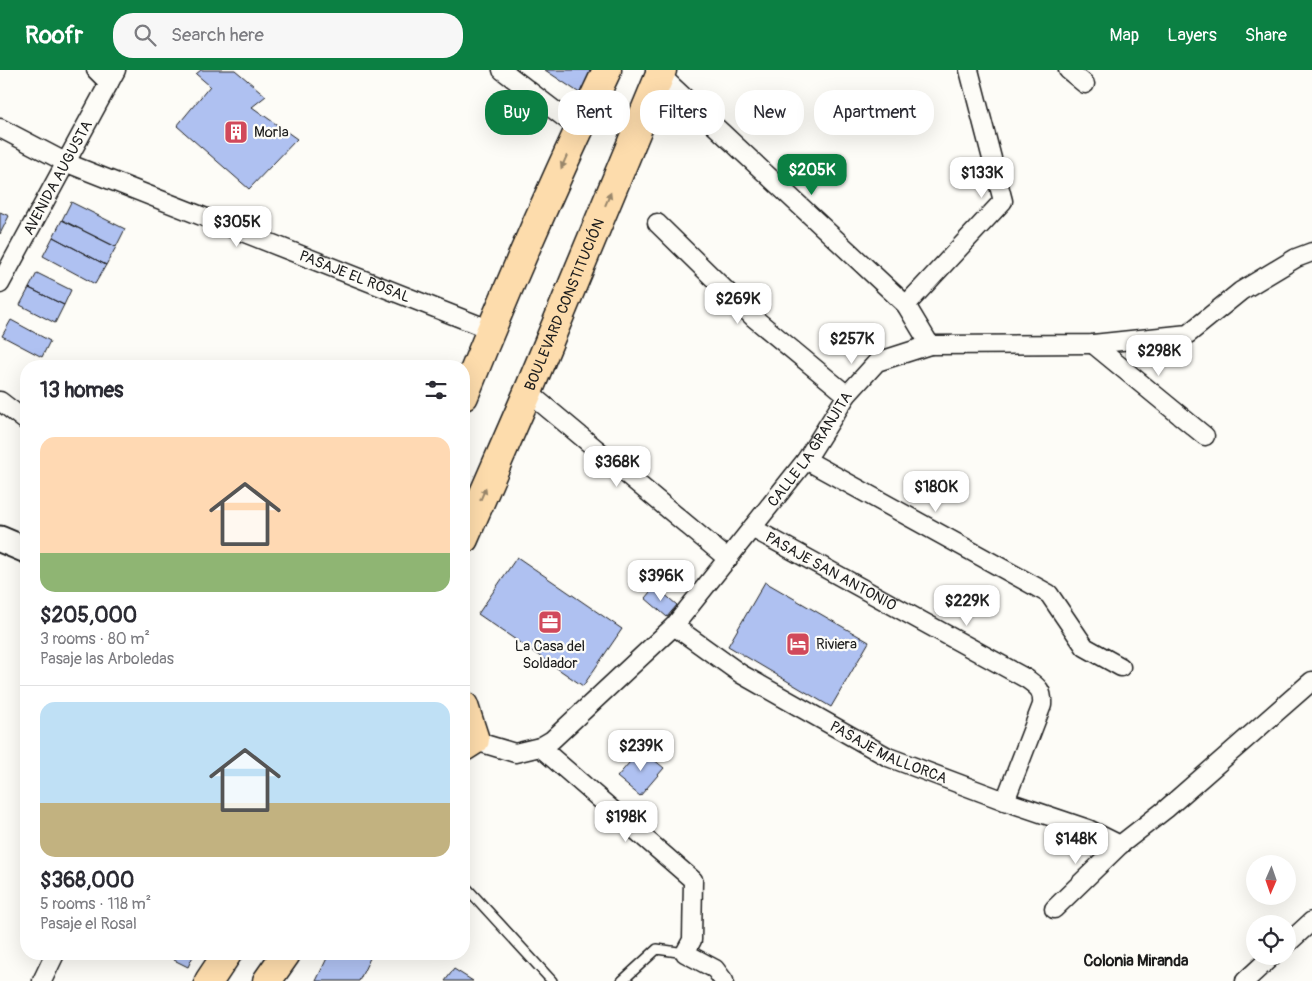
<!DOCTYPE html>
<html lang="en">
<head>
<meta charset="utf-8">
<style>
	body { margin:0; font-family:Pangolin,sans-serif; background:#f7f7f7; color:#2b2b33; height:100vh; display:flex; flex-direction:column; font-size:19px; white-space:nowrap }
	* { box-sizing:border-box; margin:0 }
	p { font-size:16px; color:#7c7c81 }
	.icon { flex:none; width:28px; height:28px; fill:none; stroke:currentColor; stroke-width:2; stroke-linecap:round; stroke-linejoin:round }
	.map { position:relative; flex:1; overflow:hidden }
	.panel { position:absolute; left:20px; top:290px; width:450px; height:600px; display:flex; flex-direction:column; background:#fff; border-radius:20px; box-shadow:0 5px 20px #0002 }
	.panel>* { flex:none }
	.top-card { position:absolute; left:485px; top:20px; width:475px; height:45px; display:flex; gap:10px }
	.needle { width:32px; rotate:182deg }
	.controls { position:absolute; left:1246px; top:785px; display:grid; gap:10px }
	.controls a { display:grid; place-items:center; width:50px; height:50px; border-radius:50%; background:#fff; box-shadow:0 5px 20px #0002; font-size:25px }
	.price { position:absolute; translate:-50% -42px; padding:0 11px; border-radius:10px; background:#fff; color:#222; font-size:16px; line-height:32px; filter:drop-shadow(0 1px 2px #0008) }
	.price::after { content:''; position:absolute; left:50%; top:30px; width:15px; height:11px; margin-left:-8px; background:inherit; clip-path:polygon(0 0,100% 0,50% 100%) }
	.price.on { background:#0b8043; color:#fff }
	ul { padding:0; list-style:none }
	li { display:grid; align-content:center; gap:10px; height:265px; padding:0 20px }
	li+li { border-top:1px solid #e1e1e2 }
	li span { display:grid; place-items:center; height:155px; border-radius:15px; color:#555 }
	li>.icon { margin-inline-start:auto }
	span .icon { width:90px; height:90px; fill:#fffc; stroke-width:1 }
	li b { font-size:21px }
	h2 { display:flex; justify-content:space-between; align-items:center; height:60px; padding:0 20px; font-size:21px }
	.chip { padding:0 18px; border-radius:20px; background:#fff; box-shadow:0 5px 20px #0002; font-size:18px; line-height:45px }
	.chip.on { background:#0b8043; color:#fff }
	header { display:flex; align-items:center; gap:30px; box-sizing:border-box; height:70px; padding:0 25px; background:#0b8043; color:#fff }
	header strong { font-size:24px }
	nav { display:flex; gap:28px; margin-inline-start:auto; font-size:18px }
	.search { width:350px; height:45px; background:#f7f7f7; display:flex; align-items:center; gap:12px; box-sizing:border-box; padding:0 18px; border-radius:20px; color:#7c7c81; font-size:19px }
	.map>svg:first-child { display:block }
</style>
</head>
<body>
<header>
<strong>Roofr</strong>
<div class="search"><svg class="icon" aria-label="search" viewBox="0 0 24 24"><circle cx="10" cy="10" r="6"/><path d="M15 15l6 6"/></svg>Search here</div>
<nav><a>Map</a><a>Layers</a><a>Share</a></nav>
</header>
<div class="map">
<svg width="1312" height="911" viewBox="0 0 1312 911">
	<rect width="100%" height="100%" fill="#fdfcf7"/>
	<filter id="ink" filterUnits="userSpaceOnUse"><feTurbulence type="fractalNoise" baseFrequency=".02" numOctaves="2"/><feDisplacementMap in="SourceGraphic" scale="10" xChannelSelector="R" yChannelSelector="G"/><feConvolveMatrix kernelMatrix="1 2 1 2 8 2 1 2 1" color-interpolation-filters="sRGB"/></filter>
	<g filter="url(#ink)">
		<path fill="#afc1f1" stroke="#1c1c1c" d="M201,0H235L266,26L252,37L297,69L249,119L177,56L210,16L196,4Z
			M545,0H598L581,24Z
			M71,132L125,159L116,177L62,150Z
			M0,142L9,146L0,164Z
			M62,150L116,177L106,195L53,167Z
			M53,167L106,195L95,214L43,186Z
			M37,203L71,220L64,235L29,218Z
			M29,218L64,235L55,253L20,235Z
			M11,250L50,271L42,287L2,266Z
			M517,487L622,559L583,616L478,544Z
			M765,512L869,572L831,637L728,576Z
			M655,516L677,535L667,547L645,528Z
			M641,679L664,698L640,726L617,707Z
			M177,884H194L188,897L174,890Z
			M329,884H372L359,911H316Z
			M454,899L473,911H445Z"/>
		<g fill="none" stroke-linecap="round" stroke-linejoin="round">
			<g stroke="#1c1c1c" stroke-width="12">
				<path id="lane" d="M464,815L552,911
					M622,911L657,879L685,883"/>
			</g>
			<g stroke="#1c1c1c" stroke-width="21">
				<g id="street">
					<path d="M96,0L109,13"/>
					<path d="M502,0L579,59"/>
					<path d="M655,0L906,235L930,275"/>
					<path d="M1068,0L1085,14"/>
					<path id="s1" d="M0,58L67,93L491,260"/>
					<path d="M657,153L754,248L847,325"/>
					<path id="s2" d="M0,214L116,0"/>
					<path d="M906,235L1003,131L969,0"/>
					<path d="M1093,274L1205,366"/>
					<path d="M528,322L728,489"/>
					<path d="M0,331L26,351"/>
					<path d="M806,390L1049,524L1085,577L1121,597"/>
					<path id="s3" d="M752,458L1027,609C1038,617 1043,620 1042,635L1005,731"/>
					<path id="s4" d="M674,556L741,604L888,687L1005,731L1088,759L1120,775L1166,739L1312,611"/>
					<path id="s5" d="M465,668L515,683L540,677L552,670L674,556L806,390L847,325L877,292L930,275L1093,274L1188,264L1241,221L1296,188L1312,182"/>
					<path d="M540,677L693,810L692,870L685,883L715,899L724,911"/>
					<path d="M1054,839L1120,775"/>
					<path d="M1288,873L1312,851"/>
					<path d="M42,911L55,884"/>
					<path d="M1245,911L1272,886"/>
				</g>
			</g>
			<g stroke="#1c1c1c" stroke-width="29">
				<path id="secondary" d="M0,469L26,480"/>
			</g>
			<g stroke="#1c1c1c" stroke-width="31">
				<g id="highway">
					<path d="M464,326C508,216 556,107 607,0"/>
					<path id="s6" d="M464,469L528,322L662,0"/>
					<path d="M464,636L475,670L464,677"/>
					<path d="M209,911L227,884"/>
					<path d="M267,911L286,884"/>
				</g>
			</g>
			<use href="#lane" stroke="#fdfcf7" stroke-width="9"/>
			<use href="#street" stroke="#fdfcf7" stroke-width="18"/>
			<use href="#secondary" stroke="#fdfcf7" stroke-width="25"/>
			<use href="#highway" stroke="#fddcac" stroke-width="28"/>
		</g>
		<defs><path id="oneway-solid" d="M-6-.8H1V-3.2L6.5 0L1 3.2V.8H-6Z" transform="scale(1.25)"/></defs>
		<g fill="#98866b">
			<use href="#oneway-solid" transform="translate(564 92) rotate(114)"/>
			<use href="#oneway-solid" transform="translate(608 129) rotate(-67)"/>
			<use href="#oneway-solid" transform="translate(483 424) rotate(-67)"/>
		</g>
	</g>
	<defs>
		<g id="building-square" transform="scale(1.25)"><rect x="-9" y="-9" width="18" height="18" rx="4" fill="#d1495b" stroke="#fdfcf7"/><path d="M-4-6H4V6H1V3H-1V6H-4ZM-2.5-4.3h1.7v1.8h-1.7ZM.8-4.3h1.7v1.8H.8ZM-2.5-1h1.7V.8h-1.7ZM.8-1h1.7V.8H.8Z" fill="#fff"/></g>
		<g id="office-square" transform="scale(1.25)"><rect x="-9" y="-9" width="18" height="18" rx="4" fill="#d1495b" stroke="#fdfcf7"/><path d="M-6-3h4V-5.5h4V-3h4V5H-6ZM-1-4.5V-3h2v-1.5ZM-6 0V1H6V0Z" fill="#fff"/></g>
		<g id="hotel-square" transform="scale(1.25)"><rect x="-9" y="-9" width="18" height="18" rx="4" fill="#d1495b" stroke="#fdfcf7"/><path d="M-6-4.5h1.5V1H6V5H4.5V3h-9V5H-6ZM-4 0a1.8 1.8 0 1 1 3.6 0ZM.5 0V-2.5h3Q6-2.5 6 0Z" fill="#fff"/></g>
	</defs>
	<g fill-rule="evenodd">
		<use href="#building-square" x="236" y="62"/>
		<use href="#office-square" x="550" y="552"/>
		<use href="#hotel-square" x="798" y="574"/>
	</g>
	<g text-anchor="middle" stroke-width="4.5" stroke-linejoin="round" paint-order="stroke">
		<g font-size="15" fill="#1c1c1c" stroke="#fdfcf7" text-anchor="start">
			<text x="254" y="67">Morla</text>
			<text x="816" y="579">Riviera</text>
			<text x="550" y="581" text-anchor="middle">La Casa del<tspan x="550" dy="17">Soldador</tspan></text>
		</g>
		<g font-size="15" fill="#1c1c1c" stroke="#fdfcf7">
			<text dy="5" stroke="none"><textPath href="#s2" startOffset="121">AVENIDA AUGUSTA</textPath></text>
			<text dy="5" stroke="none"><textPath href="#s1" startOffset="385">PASAJE EL ROSAL</textPath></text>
			<text dy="5" stroke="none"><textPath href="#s6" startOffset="255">BOULEVARD CONSTITUCIÓN</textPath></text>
			<text dy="5" stroke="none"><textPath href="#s5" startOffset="482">CALLE LA GRANJITA</textPath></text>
			<text dy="5" stroke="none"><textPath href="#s3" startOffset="90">PASAJE SAN ANTONIO</textPath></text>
			<text dy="5" stroke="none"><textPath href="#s4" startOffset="250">PASAJE MALLORCA</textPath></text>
		</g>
		<g font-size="16" font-weight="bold" fill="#1c1c1c" stroke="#fdfcf7">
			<text x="1136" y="896">Colonia Miranda</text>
		</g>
	</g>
</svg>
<div class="controls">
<a><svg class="needle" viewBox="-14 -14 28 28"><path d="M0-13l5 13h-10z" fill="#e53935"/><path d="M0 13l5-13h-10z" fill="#7c7c81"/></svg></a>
<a><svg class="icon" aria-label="locate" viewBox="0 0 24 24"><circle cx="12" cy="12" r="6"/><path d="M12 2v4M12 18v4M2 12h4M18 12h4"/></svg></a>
</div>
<b class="price on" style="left:812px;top:126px">$205K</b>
<b class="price" style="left:982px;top:129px">$133K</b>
<b class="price" style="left:237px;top:178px">$305K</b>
<b class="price" style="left:738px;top:255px">$269K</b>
<b class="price" style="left:852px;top:295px">$257K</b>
<b class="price" style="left:1159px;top:307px">$298K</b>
<b class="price" style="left:617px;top:418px">$368K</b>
<b class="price" style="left:936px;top:443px">$180K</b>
<b class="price" style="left:661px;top:532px">$396K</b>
<b class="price" style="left:967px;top:557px">$229K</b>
<b class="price" style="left:641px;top:702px">$239K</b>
<b class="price" style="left:626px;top:773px">$198K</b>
<b class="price" style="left:1076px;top:795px">$148K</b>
<div class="top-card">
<a class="chip on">Buy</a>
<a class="chip">Rent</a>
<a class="chip">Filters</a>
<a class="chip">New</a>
<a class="chip">Apartment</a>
</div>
<section class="panel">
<h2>13 homes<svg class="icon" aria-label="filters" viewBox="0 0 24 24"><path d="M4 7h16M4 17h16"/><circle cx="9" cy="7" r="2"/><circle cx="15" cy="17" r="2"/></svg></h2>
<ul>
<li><span style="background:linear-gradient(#ffd9b3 75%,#8fb573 0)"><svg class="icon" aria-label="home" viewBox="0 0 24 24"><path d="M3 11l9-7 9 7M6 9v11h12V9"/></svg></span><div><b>$205,000</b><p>3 rooms · 80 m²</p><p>Pasaje las Arboledas</p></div></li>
<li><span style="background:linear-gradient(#bfe0f5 65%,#c2b280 0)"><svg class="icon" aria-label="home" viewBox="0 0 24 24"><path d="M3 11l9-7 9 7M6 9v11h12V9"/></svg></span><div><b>$368,000</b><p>5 rooms · 118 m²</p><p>Pasaje el Rosal</p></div></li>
</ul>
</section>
</div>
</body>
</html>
